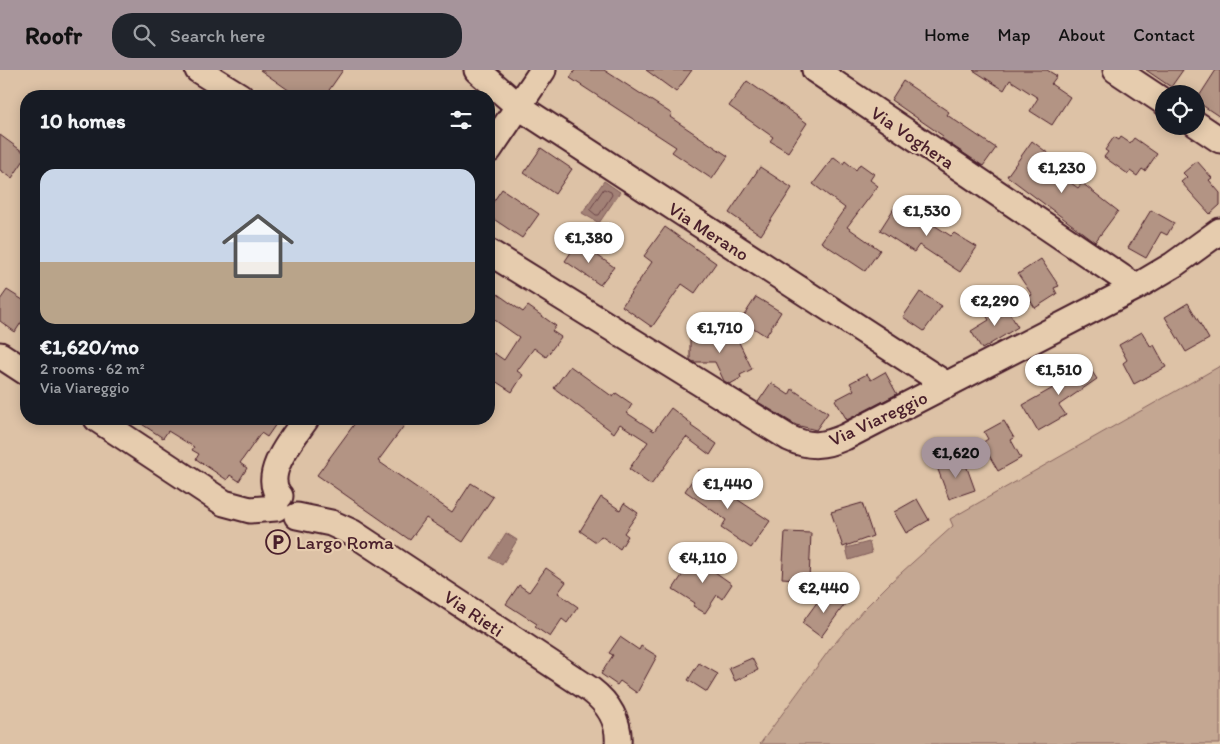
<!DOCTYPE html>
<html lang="en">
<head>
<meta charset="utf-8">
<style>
	body { margin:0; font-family:Itim,sans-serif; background:#20242c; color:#f1f3f6; height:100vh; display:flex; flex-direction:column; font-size:19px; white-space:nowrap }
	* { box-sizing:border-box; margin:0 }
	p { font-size:16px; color:#9ea1a6 }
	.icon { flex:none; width:28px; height:28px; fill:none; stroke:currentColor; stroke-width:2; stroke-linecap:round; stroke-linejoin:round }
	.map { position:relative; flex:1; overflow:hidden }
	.drawer { position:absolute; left:20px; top:20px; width:475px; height:335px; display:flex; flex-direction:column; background:#171b24; border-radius:20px; box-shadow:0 2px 12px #0003 }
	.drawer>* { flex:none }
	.fabs { position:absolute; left:1155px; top:15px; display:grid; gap:10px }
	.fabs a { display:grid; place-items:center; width:50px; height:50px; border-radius:50%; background:#171b24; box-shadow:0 2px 12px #0003; font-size:25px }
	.price { position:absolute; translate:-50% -42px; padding:0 11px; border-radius:18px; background:#fff; color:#222; font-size:16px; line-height:32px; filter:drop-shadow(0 1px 2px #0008) }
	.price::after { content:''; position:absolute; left:50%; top:30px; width:15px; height:11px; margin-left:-8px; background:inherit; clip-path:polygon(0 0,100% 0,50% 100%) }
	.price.active { background:#a6949b; color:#111 }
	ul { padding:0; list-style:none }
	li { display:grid; align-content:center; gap:10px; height:265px; padding:0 20px }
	li span { display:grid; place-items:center; height:155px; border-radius:15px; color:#555 }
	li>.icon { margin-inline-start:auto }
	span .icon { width:90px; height:90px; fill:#fffc; stroke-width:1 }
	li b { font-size:21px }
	h2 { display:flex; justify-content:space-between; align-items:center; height:60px; padding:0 20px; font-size:21px }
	header { display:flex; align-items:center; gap:30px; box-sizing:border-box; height:70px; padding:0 25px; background:#a6949b; color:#111 }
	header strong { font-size:24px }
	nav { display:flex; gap:28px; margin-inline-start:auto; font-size:18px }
	.search { width:350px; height:45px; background:#20242c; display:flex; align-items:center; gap:12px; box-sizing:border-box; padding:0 18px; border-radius:20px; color:#9ea1a6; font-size:19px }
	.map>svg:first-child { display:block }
</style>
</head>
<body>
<header>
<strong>Roofr</strong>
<div class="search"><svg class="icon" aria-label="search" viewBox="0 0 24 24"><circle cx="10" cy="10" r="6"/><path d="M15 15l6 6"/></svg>Search here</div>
<nav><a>Home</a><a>Map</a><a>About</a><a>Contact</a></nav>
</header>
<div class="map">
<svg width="1220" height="674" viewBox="0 0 1220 674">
	<rect width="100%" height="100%" fill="#ddc2a6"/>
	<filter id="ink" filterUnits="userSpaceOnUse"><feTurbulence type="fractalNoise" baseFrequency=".02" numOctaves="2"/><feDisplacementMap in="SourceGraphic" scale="10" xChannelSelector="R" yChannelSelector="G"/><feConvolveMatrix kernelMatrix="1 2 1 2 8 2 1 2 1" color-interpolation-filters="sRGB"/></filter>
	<g filter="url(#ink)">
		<path fill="#c4a792" stroke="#87635e" d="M1220,296V674H760L830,579L863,540L892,511L953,456L950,449Z"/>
		<path fill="#a28176" stroke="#7f5a58" d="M604,111L620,122L599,153L582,143Z
			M506,463L517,470L502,495L490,488Z
			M869,472L872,483L849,490L846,478Z"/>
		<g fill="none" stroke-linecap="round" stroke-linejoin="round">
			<path stroke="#6d4649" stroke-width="1" d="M604,119L611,122L612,125L599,145H596L590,140Z"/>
		</g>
		<path fill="#b39484" stroke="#4a1f2b" d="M260,0H343L325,26H297Z
			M575,0H604L672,44L670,47L728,86L712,109L672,82L676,77L570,8Z
			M646,0H692L676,22Z
			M973,0H1047L1057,6L1051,14L1070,27L1052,55L1030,41L1038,28L1010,10L1004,20Z
			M1146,0H1183L1171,17Z
			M1216,0H1220V47L1196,31Z
			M747,11L807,53L788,82L770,71L773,67L729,36Z
			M903,11L949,42L947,45L996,78L983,96L941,68L943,66L891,30Z
			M0,65L26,84V87L12,108L0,100Z
			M1114,67L1119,70L1121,67L1130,73L1134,68L1157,84L1145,101L1142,99L1137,106L1130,101L1128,104L1104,87L1108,82L1105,80Z
			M1032,71L1049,84L1043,93L1078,118L1082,113L1118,141L1095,172L1007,106Z
			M541,78L572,99L555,124L524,103Z
			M834,87L843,94L845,91L856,100L860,94L874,104L870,110L878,116L847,157L880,180L865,201L821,172L845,138L813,114Z
			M1197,91L1212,108L1209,110L1220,123V135L1210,144L1181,112L1187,107L1183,103Z
			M760,97L792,118L761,165L729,143Z
			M502,119L539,144L522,168L489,146V138Z
			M898,132L951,166L954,163L977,177L960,202L919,175L914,182L880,160Z
			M1151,140L1174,153L1167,165L1161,162L1146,188L1128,178Z
			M665,157L716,193L695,223L682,214L652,257L622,236L652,192L644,186Z
			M578,172L614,197L600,215L565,191Z
			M1041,189L1059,216L1054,218L1057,224L1035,238L1028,227L1032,225L1018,204Z
			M489,218L523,242L528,236L556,256L552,261L561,267L546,287L534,278L517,301L523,305L512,322L489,307V291L494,283L504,290L519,267L489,246Z
			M7,220L26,232V245L15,262L0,251V230Z
			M920,222L942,236L924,261L903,247Z
			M756,227L781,242L766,266L741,250Z
			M1188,233L1209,269L1186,282L1165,247Z
			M1004,234L1018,257L982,279L971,261L989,250L986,245Z
			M734,262L752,299L740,305L741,308L730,314L724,311L715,292H694L690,290V263H722L730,268Z
			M1142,262L1151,277L1154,275L1166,297L1134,314L1123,293L1127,290L1119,275Z
			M1083,288L1097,309L1059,335L1066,345L1038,361L1023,335L1067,310L1062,303Z
			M570,296L613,327L616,323L632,334L627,343L654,361L671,338L692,354L691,356L717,374L710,385L686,367L651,415L629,399L648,372L620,354L614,363L554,318Z
			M885,302L897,324L847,350L835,330L854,320L850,313L867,304L871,310Z
			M771,313L789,325L792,319L828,343L816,360L796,355L758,332Z
			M134,349H270L276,354L267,367L261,363L240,393L247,398L239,411L230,405L227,410L196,389L199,384L192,380L194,377L168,361L163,368Z
			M358,349H409L378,391L452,442L471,413L493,427L463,472L426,448L410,470L317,405Z
			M1004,351L1014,368L1011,370L1021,388L998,401L982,373L988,369L984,362Z
			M955,390L957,398L966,395L975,420L949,429L937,397Z
			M699,400L721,415L720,418L770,451L751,478L721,458L726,450L685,421Z
			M601,427L620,440L624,433L638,443L624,463L628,466L620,479L601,466L596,472L580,461Z
			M917,429L929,450L906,463L894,442Z
			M862,433L873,466L843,477L831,442Z
			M785,462L811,463L809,510L782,508Z
			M700,483L719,496L715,502L732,514L722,529L717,525L705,543L693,536L695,533L673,519L683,504L685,505Z
			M546,498L566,512L558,523L578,537L567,553L562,549L550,567L535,557L537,554L506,534L519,515L529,522Z
			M826,520L845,534L821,567L802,553Z
			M620,567L639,580L641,576L657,586L637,623L620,611L617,615L601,604L613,585L609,583Z
			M752,588L758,600L735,611L729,598Z
			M699,593L718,604L707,622L688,610Z"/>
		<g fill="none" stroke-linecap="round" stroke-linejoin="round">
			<g stroke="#4a1f2b" stroke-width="29">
				<path id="minor" d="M198,0L240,26
					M477,0L518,36L947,315
					M815,0L1136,217
					M1116,0L1164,32
					M1196,54L1220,70
					M489,80L543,0
					M489,182L789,368C810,378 824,376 845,367L1136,217L1173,195L1220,161
					M0,285L26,302
					M97,349L224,433L250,440L276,438
					M280,426C260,405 294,367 306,349
					M297,446L331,453L353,463L591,620C608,633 620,652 618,674"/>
			</g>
			<use href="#minor" stroke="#e6ccae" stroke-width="25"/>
		</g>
	</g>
	<defs>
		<g id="parking-ring" transform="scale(1.25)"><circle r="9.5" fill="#e6ccae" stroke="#4a1f2b" stroke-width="1.5"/><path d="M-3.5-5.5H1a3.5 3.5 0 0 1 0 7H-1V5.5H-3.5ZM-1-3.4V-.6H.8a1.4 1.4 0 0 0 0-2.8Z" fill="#4a1f2b"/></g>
	</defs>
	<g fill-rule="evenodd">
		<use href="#parking-ring" x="278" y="472"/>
	</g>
	<g text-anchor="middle" stroke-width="4.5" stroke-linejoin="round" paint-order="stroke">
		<g font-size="19" fill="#4a1f2b" stroke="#e6ccae">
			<text transform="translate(913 67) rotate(34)" y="7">Via Voghera</text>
			<text transform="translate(709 161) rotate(33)" y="7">Via Merano</text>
			<text transform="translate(878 348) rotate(-25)" y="7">Via Viareggio</text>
			<text transform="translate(474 543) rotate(34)" y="7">Via Rieti</text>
		</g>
		<g font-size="19" fill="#4a1f2b" stroke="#e6ccae" text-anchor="start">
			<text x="296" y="479">Largo Roma</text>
		</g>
	</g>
</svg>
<div class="fabs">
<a><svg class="icon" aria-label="locate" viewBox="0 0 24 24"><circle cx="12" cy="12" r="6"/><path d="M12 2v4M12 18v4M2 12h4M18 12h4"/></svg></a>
</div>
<b class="price" style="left:1062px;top:124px">€1,230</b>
<b class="price" style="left:927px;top:167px">€1,530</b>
<b class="price" style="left:589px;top:194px">€1,380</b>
<b class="price" style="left:995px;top:257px">€2,290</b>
<b class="price" style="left:720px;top:284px">€1,710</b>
<b class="price" style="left:1059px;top:326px">€1,510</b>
<b class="price active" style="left:956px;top:409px">€1,620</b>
<b class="price" style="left:728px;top:440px">€1,440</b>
<b class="price" style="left:703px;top:514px">€4,110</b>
<b class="price" style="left:824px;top:544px">€2,440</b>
<section class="drawer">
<h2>10 homes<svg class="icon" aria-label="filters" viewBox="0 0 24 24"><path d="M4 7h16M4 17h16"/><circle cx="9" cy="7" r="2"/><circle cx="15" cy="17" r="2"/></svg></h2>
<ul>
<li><span style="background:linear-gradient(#c9d6e8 60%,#b9a48a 0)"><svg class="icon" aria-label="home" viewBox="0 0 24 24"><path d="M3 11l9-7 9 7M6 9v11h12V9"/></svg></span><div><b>€1,620/mo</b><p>2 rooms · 62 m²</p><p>Via Viareggio</p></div></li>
</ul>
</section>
</div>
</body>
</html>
